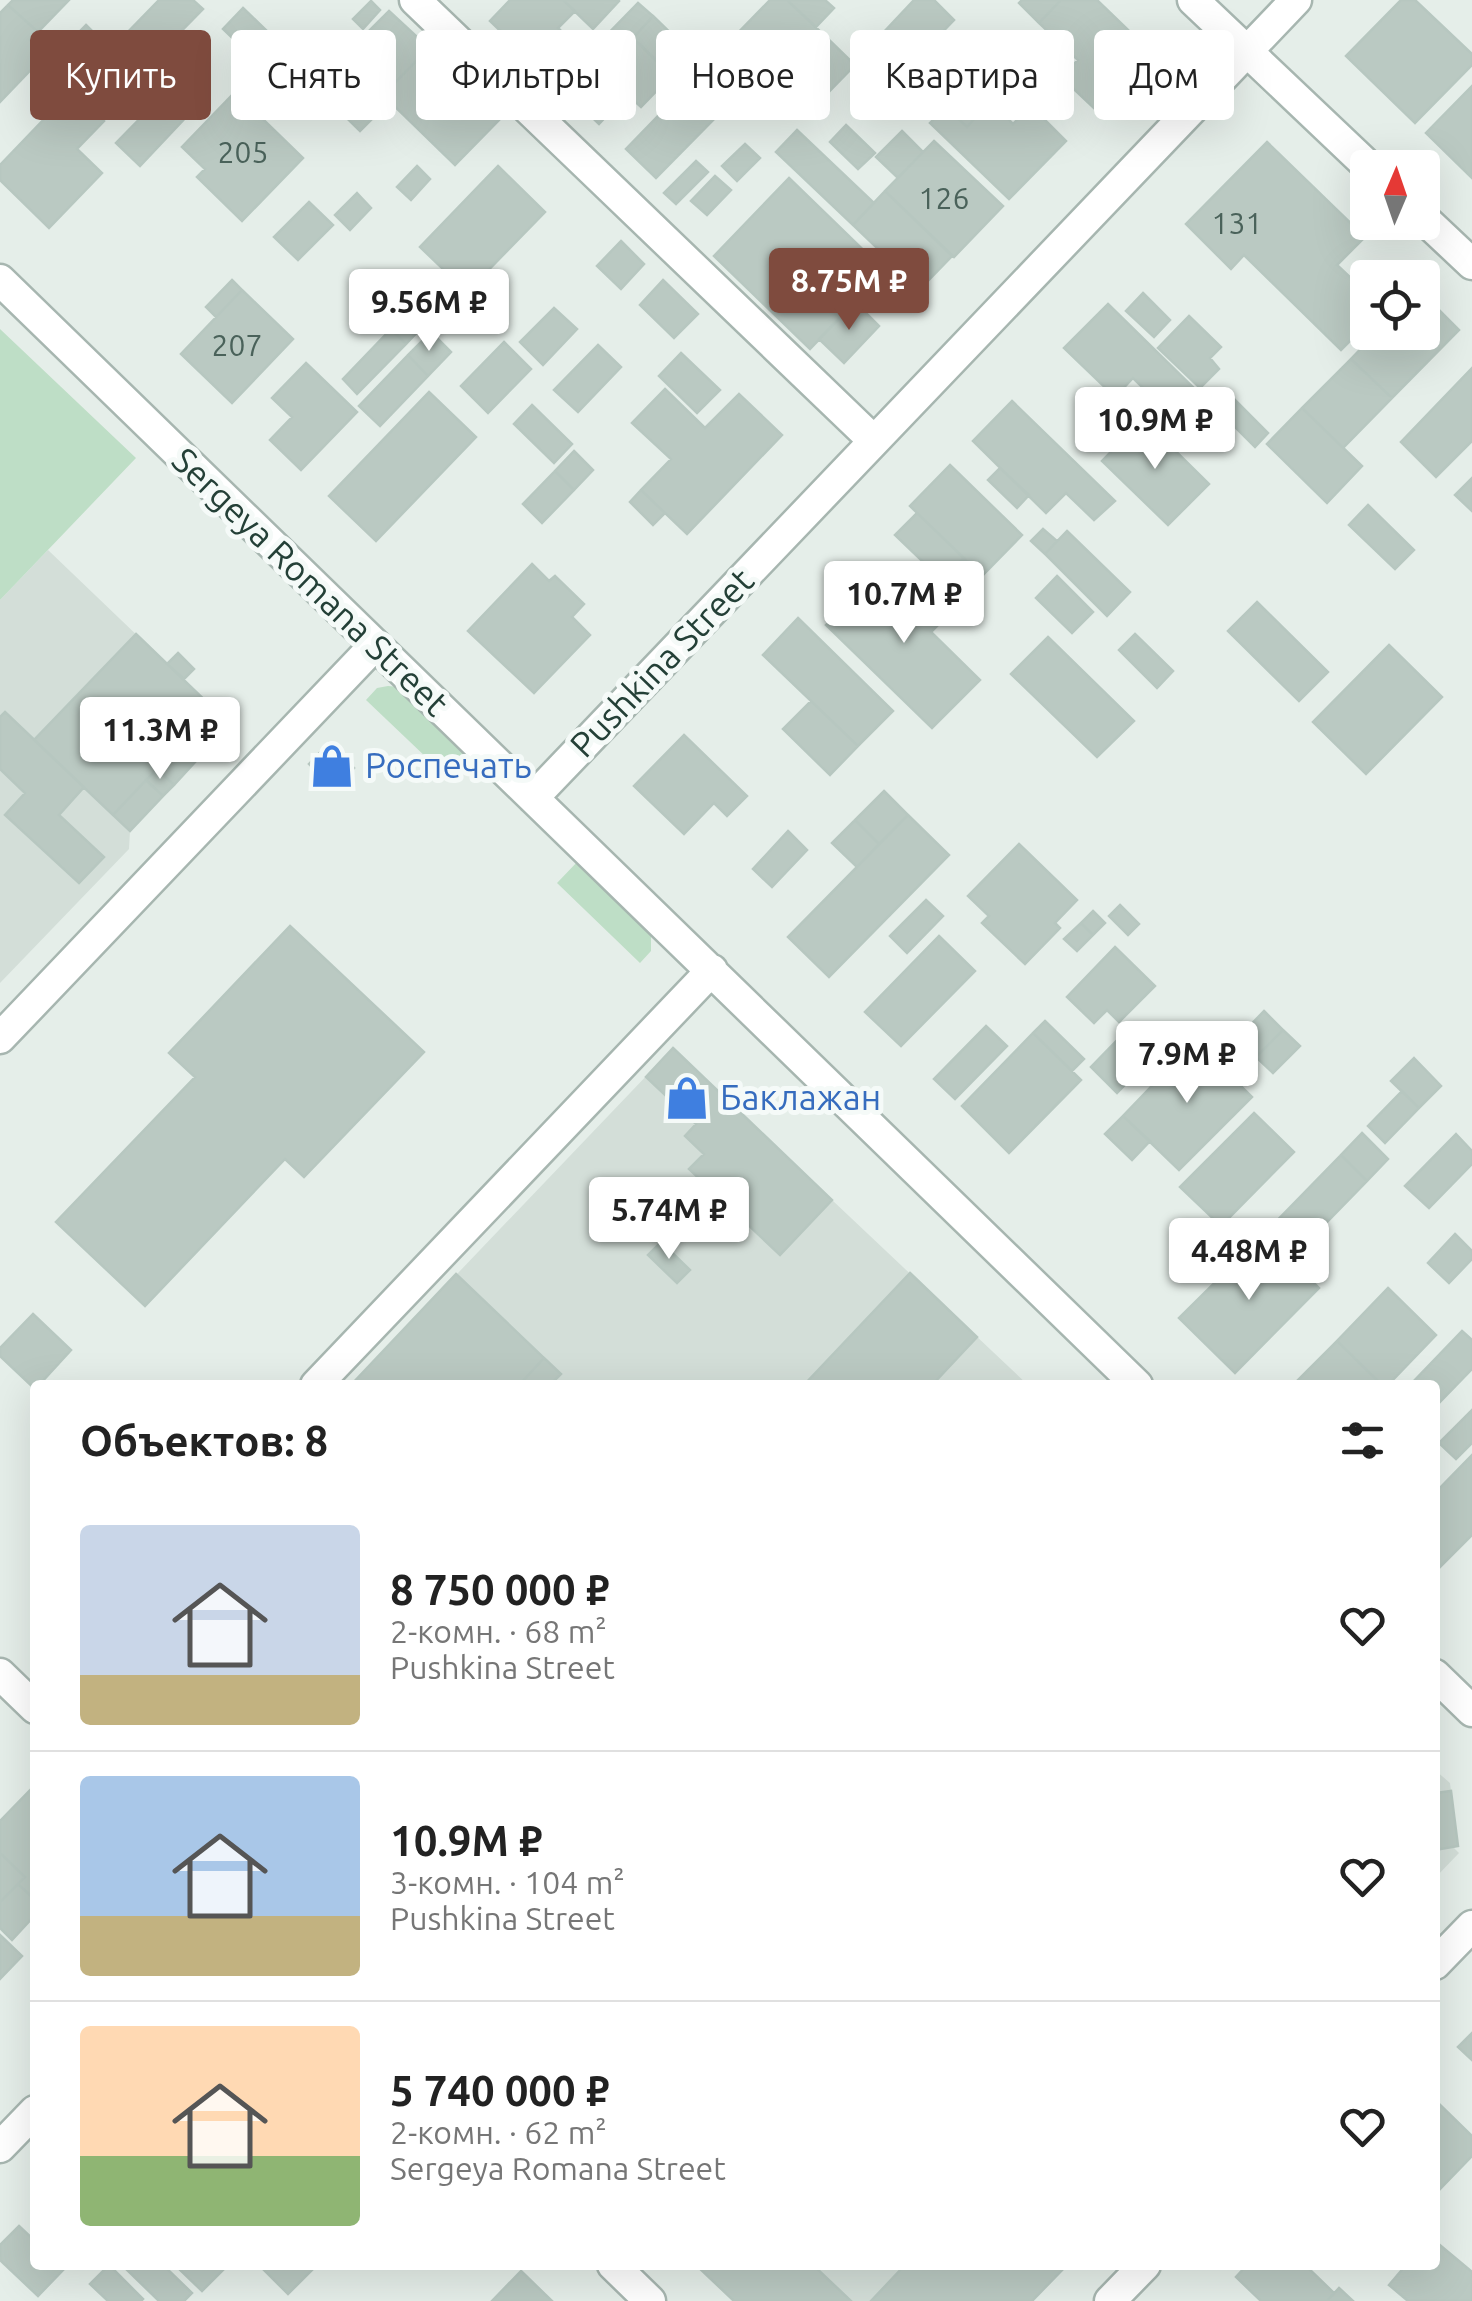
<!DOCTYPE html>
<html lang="ru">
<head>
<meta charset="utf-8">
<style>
	body { margin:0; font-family:Ubuntu,sans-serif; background:#f6f6f6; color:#222; height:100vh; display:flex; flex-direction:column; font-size:38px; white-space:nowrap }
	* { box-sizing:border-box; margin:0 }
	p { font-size:32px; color:#767676 }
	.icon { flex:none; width:55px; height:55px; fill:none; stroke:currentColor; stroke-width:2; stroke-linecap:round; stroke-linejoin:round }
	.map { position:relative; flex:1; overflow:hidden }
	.side { position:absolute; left:30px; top:1380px; width:1410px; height:890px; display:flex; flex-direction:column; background:#fff; border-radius:10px; box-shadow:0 10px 40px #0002 }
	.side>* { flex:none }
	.banner { position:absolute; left:30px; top:30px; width:1412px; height:90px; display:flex; gap:20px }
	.needle { width:65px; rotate:2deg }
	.controls { position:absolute; left:1350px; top:150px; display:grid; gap:20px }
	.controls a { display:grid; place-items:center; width:90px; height:90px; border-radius:10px; background:#fff; box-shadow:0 10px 40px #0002; font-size:50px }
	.price { position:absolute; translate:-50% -85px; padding:0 22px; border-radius:10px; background:#fff; color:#222; font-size:32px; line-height:65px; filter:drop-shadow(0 2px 5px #0008) }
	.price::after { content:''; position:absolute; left:50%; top:60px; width:30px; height:22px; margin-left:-15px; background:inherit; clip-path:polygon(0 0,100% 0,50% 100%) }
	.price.selected { background:#7f4b3e; color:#fff }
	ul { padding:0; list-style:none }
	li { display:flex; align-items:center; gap:30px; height:250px; padding:0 50px }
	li+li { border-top:2px solid #e0e0e0 }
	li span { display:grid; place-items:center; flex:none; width:280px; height:200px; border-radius:10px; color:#555 }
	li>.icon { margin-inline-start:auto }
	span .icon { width:120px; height:120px; fill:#fffc; stroke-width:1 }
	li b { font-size:42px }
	h2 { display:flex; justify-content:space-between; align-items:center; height:120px; padding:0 50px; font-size:42px }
	.tag { padding:0 35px; border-radius:10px; background:#fff; box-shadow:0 10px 40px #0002; font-size:35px; line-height:90px }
	.tag.selected { background:#7f4b3e; color:#fff }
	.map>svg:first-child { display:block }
</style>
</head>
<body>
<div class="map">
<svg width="1472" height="2301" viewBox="0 0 1472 2301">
	<rect width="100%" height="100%" fill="#e5eee9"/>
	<path fill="#d3ded8" d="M48,550L167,664L178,653L194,669L184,679L214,709L191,733L207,749L130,831L129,849L0,983V600Z
		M673,1048L832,1200L1028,1385H351Z
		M1435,1770L1450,1783L1458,1846L1454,1848L1459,1853L1435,1878Z
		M696,2265H1067L1032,2301H734Z"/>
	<path fill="#bedec6" d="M0,329L136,458L0,600Z
		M388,686L399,687L471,757L449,779L366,700L377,688Z
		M579,860L651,929V951L640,963L557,883Z"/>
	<path fill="#bac9c2" stroke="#b7c7c0" stroke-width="2.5" d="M13,0H69L38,32L8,5Z
		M159,0H193L203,9L151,62L124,36Z
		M510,0H563L575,11L558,28L581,51L552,81L490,21Z
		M563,0H618L619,1L593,29Z
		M770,0H787L824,35L777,82L732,39Z
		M787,0H825L834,8L816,27Z
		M914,0H934L954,20L897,79L867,50Z
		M1022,0H1061L1039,23L1019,3Z
		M1061,0H1097L1151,52L1096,110L1061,77L1078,60L1039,23Z
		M1401,0H1415L1472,54V65L1415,123L1346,56Z
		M371,1L380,10L363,29L353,19Z
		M638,3L653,16L633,38L672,75L641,107L627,94L599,124L558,85Z
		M8,5L38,32L30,40L45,55L0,102V13Z
		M243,8L299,62L279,83L223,29Z
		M389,11L429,48L383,95L334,49L350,33L359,41Z
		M653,16L685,47L664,69L633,38Z
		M86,25L108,47L65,92L42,70Z
		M824,35L855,65L819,102L788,71Z
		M429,48L501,118L455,165L383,95Z
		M334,49L389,102L360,131L306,78Z
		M940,54L961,74L937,99L917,79Z
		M961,74L990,101L967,127L937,99Z
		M688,85L719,114L656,178L626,149Z
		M1472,86V178L1426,133Z
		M72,90L104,121L77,149L102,173L49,228L0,180V165Z
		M235,92L303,158L242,221L197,177L205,169L182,147Z
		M165,93L188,115L140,166L116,143Z
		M990,101L1013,124L1031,106L1066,141L1009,199L930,123L946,107L967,127Z
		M846,125L875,153L858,169L830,142Z
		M797,130L874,203L853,225L776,152Z
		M902,131L923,152L898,178L876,157Z
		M934,141L1003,206L954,257L885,191Z
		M1267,142L1365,237L1337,265L1368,294V323L1341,350L1244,255L1231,269L1186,224Z
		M745,144L760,158L737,181L722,166Z
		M696,161L708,172L676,204L664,193Z
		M417,166L430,179L411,200L397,187Z
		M498,166L545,212L467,292L420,247Z
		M715,176L731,190L707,215L691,201Z
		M789,178L885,271L810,349L714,256Z
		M885,191L952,256L920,289L853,225Z
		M357,193L371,208L350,230L335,215Z
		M309,202L333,225L298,260L274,237Z
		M621,241L644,264L621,289L597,266Z
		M232,280L242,290L216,317L206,307Z
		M663,280L698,314L674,338L640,305Z
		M242,290L293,339L232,403L181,354Z
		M1143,293L1170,320L1154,337L1126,311Z
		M1422,293L1459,330L1392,398L1351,359L1377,332H1422Z
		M855,302L879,326L844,363L819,339Z
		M1108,304L1205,399L1181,425L1133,378L1115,397L1064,348Z
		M411,308L426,323L406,344L391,329Z
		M554,308L577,329L543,365L520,342Z
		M1189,316L1221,347L1210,358L1219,369L1200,388L1158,348Z
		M391,329L406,344L357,394L343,379Z
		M431,332L451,352L428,376L408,355Z
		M504,342L531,369L488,413L461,386Z
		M598,345L621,367L578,412L554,390Z
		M681,353L720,390L697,413L659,376Z
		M408,355L428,376L380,426L359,406Z
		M1351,359L1392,398L1343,448L1302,408Z
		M306,363L357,412L301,470L270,440L292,417L272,398Z
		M1472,368V441L1436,477L1401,442Z
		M665,389L705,428L739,394L782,435L687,534L641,490L671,459L632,423Z
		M429,392L476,437L376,541L329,496Z
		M1234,399L1268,433L1255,447L1220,412Z
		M1012,401L1115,501L1094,520L1066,493L1046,513L973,441Z
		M532,405L572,444L554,463L514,424Z
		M1302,408L1362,466L1327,503L1267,444Z
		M1143,419L1209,484L1168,525L1102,461Z
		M574,451L593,470L574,490L555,471Z
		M950,465L1022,535L982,576L910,506Z
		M1000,468L1029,495L1017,508L988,480Z
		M555,471L574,490L542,523L523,504Z
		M1472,478V511L1455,495Z
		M641,490L665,513L653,525L630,502Z
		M1368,505L1414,550L1395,569L1349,525Z
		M917,513L964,558L942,580L895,535Z
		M1043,529L1057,541L1045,554L1031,541Z
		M1067,531L1130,592L1107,616L1045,554Z
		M532,564L549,581L555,576L584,604L572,617L590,635L534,693L468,631Z
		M887,564L943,620L931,632L980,680L932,728L826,625Z
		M1057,576L1093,612L1072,633L1036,598Z
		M1257,602L1328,672L1299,701L1228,631Z
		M798,618L893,711L858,746L763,655Z
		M136,634L214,709L113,815L34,740Z
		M1135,634L1173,671L1157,688L1119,650Z
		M1048,637L1134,721L1097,757L1011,674Z
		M1389,645L1442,697L1366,774L1313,722Z
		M178,653L194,669L184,679L167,664Z
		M811,701L858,746L830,775L783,729Z
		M5,712L84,787L59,815L104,857L79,883L5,815L25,793L0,769V717Z
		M191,733L207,749L174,785L157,769Z
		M684,735L747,796L727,816L714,803L684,834L634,786Z
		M329,743L354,768L334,789L309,764Z
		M157,769L174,785L163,796L146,780Z
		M146,780L163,796L130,831L113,815Z
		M884,791L908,815L879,844L855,820Z
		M908,815L949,855L829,977L788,937Z
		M855,820L879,844L857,867L832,843Z
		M788,831L807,850L772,887L753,869Z
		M1019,844L1077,900L1055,923L1060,928L1025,964L982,923L989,916L968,896Z
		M926,900L943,916L907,953L890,936Z
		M1120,905L1139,924L1128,935L1109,916Z
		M1093,911L1105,923L1093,935L1081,923Z
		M1081,923L1093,935L1077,951L1064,939Z
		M290,926L424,1052L304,1177L285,1159L145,1306L56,1222L195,1077L169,1053Z
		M939,936L975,971L901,1046L865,1012Z
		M1115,947L1155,986L1119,1022L1107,1010L1094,1023L1067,997Z
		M1264,1011L1283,1030L1256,1057L1237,1039Z
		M1045,1021L1084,1059L1072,1071L1033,1033Z
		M986,1026L1007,1046L955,1099L934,1079Z
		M1283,1030L1300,1046L1273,1073L1256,1057Z
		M1126,1031L1152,1057L1117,1093L1091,1067Z
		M1033,1033L1081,1080L1009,1153L962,1106Z
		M1195,1041L1252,1097L1179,1170L1123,1116Z
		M673,1048L832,1200L780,1255L689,1169L704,1154L685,1136L696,1124L646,1077Z
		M1414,1058L1441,1086L1419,1108L1391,1081Z
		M1402,1091L1419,1108L1385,1143L1368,1126Z
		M1254,1113L1294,1152L1221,1226L1180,1187Z
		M1123,1116L1150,1141L1132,1160L1105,1134Z
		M1362,1133L1388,1159L1367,1181L1341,1155Z
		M1456,1134L1472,1151V1164L1429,1208L1405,1186Z
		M1341,1155L1367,1181L1290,1260L1264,1234Z
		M1264,1234L1319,1288L1235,1373L1179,1318Z
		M1455,1234L1472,1251V1259L1449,1283L1428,1263Z
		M661,1242L690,1270L677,1283L648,1255Z
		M910,1273L977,1337L932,1385H804Z
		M456,1274L544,1358L519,1385H351Z
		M1388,1288L1436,1335L1388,1385H1382L1337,1341Z
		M33,1314L71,1350L39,1385H35V1389L0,1356V1348Z
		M1462,1331L1472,1340V1369L1436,1406L1435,1385L1412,1383Z
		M1337,1341L1382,1385H1293Z
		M544,1358L561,1374L550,1385H519Z
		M1472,1410V1443L1456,1459L1439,1443Z
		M1472,1455V1535L1437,1570L1435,1493Z
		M35,1785V1894L32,1897L18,1884L25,1877L0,1853V1821Z
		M1451,1791L1458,1846L1435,1850V1793Z
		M0,1853L25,1877L0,1902Z
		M18,1884L35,1900V1915L12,1940L0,1928V1902Z
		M0,1935L22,1956L0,1979Z
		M1472,2033V2060L1458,2047Z
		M1435,2100L1472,2136V2156L1439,2190L1435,2187Z
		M19,2226L35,2241V2265H60L64,2269L38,2296L0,2260V2245Z
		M1435,2241L1472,2272V2301H1408L1389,2285L1406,2265H1435Z
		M109,2265L143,2299L141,2301H108L90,2284Z
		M126,2265H163L192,2293L184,2301H159L124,2267Z
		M175,2265H220L224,2269L202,2291Z
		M259,2265H317L288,2294Z
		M696,2265H813L851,2301H734Z
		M905,2265H1067L1032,2301H871Z
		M1247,2265H1305L1334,2293L1327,2301H1261L1236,2277Z
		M521,2271L552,2301H492Z
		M1339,2288L1353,2301H1327Z"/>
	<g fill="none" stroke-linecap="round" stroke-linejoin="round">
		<g stroke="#a7b6b0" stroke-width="35">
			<path id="minor" d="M415,0L874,441
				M1193,0L1370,168
				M1422,217L1472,264
				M0,280L1137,1385
				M533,798L1296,0
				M0,1038L375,645
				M316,1385L712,970
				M0,1674L35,1708
				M1435,1675L1472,1711
				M1435,1964L1472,1926
				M0,2147L35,2111
				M613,2265L650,2301
				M1110,2301L1145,2265"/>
		</g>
		<use href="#minor" stroke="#fff" stroke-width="30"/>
	</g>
	<defs>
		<g id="shop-bare" transform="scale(3.45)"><path d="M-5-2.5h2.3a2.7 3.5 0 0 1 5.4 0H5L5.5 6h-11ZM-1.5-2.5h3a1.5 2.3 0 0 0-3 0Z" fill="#3f7fe0" stroke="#f5faf8" stroke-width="2.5" paint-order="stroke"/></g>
	</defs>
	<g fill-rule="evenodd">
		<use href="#shop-bare" x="332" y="766"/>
		<use href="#shop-bare" x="687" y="1098"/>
	</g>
	<g text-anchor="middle" stroke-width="10" stroke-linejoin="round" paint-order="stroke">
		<g font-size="30" fill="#4a625a">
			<text x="243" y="163">205</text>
			<text x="944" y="209">126</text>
			<text x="1237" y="234">131</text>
			<text x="237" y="356">207</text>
		</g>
		<g font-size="35" fill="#244037" stroke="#f5faf8">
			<text transform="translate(310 582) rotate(44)" y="12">Sergeya Romana Street</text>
			<text transform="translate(662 663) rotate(-46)" y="12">Pushkina Street</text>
		</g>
		<g font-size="35" fill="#366cbe" stroke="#f5faf8" text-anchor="start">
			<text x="365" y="778">Роспечать</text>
			<text x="720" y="1110">Баклажан</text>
		</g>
	</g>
</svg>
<div class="controls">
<a><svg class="needle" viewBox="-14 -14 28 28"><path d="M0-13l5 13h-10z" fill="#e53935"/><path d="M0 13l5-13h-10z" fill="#767676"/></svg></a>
<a><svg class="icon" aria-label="locate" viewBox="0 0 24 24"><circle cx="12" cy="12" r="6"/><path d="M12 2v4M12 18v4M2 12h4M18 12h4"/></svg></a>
</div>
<b class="price selected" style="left:849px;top:333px">8.75M ₽</b>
<b class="price" style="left:429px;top:354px">9.56M ₽</b>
<b class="price" style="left:1155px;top:472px">10.9M ₽</b>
<b class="price" style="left:904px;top:646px">10.7M ₽</b>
<b class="price" style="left:160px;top:782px">11.3M ₽</b>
<b class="price" style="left:1187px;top:1106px">7.9M ₽</b>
<b class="price" style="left:669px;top:1262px">5.74M ₽</b>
<b class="price" style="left:1249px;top:1303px">4.48M ₽</b>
<div class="banner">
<a class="tag selected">Купить</a>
<a class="tag">Снять</a>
<a class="tag">Фильтры</a>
<a class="tag">Новое</a>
<a class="tag">Квартира</a>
<a class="tag">Дом</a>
</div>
<section class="side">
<h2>Объектов: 8<svg class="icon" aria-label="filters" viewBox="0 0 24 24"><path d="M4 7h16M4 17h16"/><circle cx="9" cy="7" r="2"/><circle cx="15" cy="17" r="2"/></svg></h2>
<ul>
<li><span style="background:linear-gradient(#c9d6e8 75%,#c2b280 0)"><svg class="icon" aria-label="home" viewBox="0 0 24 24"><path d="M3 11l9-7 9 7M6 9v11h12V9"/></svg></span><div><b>8 750 000 ₽</b><p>2-комн. · 68 m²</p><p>Pushkina Street</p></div><svg class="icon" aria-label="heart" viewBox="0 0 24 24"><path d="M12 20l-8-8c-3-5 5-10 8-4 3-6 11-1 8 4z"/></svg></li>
<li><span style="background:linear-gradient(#a9c7e8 70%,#c2b280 0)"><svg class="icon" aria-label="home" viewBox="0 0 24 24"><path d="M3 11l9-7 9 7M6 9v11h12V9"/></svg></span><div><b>10.9M ₽</b><p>3-комн. · 104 m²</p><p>Pushkina Street</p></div><svg class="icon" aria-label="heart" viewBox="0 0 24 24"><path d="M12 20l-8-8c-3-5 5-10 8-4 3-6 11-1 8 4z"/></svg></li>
<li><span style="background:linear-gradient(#ffd9b3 65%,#8fb573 0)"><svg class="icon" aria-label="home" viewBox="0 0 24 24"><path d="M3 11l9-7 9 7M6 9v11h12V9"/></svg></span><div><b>5 740 000 ₽</b><p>2-комн. · 62 m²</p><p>Sergeya Romana Street</p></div><svg class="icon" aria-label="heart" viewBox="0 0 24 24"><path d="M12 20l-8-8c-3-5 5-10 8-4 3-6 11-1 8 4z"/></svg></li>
</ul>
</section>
</div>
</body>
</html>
